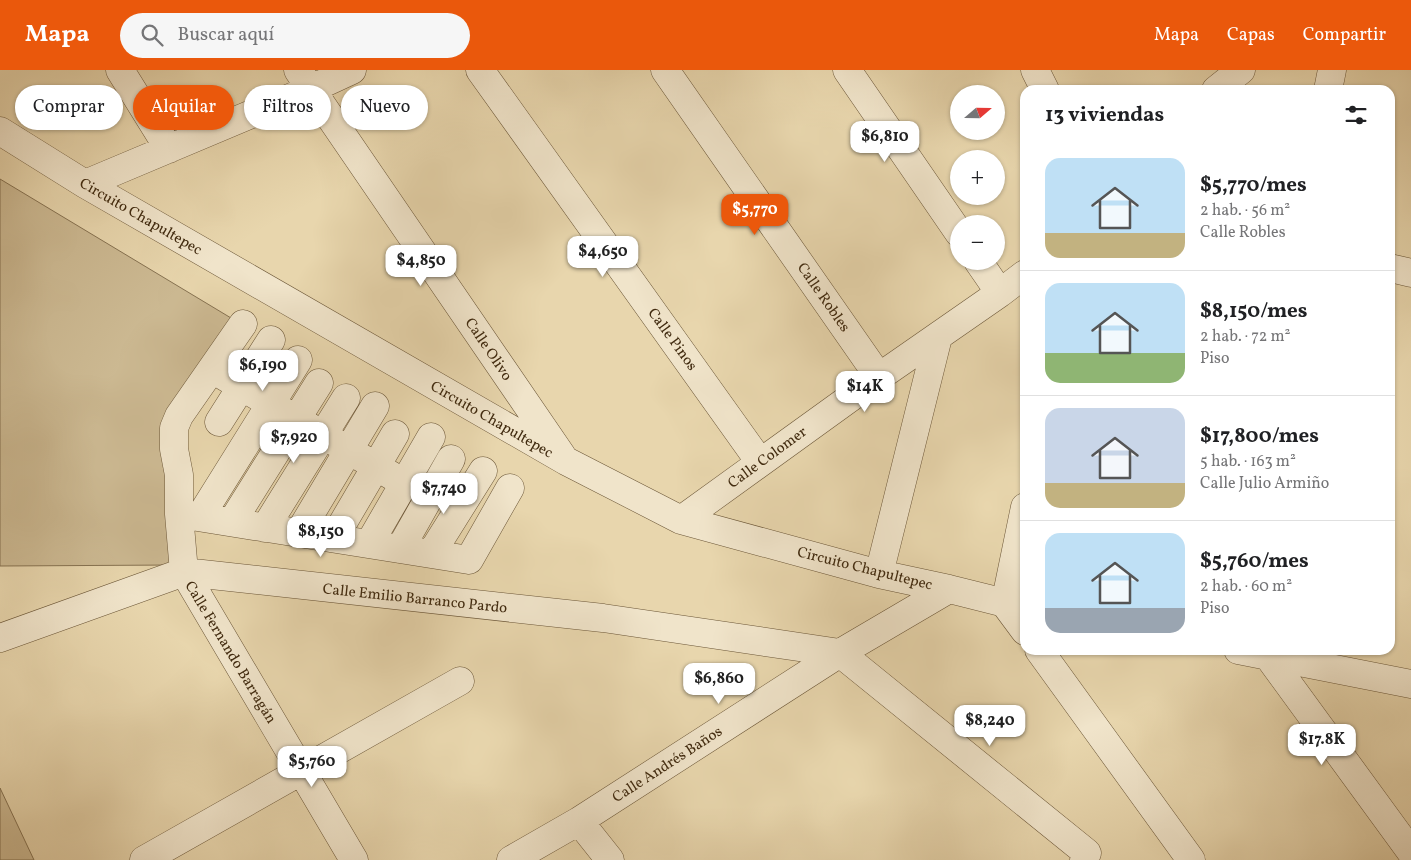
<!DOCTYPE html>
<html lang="es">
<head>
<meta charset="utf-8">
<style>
	body { margin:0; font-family:Vollkorn,serif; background:#f6f6f6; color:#202124; height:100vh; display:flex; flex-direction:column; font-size:19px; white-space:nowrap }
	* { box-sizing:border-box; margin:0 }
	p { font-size:16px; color:#757577 }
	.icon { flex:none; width:28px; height:28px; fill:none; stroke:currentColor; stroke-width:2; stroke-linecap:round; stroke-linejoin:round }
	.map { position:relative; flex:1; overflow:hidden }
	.drawer { position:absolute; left:1020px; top:15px; width:375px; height:570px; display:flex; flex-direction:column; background:#fff; border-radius:15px; box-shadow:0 1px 4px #0004 }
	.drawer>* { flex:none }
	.hud { position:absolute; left:15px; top:15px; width:475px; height:45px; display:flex; gap:10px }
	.needle { width:32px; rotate:70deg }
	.fabs { position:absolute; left:950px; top:15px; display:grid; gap:10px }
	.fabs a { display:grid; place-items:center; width:55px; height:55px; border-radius:50%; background:#fff; box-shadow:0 1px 4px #0004; font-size:25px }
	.price { position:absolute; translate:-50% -42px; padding:0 11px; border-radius:10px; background:#fff; color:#222; font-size:16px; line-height:32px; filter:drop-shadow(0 1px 2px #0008) }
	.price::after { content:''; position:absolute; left:50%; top:30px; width:15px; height:11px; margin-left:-8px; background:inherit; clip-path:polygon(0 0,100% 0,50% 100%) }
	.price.active { background:#ea580c; color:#fff }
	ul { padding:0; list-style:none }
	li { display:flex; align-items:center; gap:15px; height:125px; padding:0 25px }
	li+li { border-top:1px solid #e0e0e0 }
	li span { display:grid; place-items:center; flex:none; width:140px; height:100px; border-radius:15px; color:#555 }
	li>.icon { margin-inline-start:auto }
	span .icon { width:60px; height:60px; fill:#fffc; stroke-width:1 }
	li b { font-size:21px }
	h2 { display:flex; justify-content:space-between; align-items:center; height:60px; padding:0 25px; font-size:21px }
	.tag { padding:0 18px; border-radius:22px; background:#fff; box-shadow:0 1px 4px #0004; font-size:18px; line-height:45px }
	.tag.active { background:#ea580c; color:#fff }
	header { display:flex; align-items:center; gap:30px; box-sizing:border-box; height:70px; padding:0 25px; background:#ea580c; color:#fff }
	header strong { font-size:24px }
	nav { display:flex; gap:28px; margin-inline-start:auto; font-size:18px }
	.search { width:350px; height:45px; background:#f6f6f6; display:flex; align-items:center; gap:12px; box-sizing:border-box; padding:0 18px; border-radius:28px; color:#757577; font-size:19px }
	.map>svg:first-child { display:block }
</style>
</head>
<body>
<header>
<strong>Mapa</strong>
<div class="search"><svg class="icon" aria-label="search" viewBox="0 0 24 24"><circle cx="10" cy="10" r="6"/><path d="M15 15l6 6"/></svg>Buscar aquí</div>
<nav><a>Mapa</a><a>Capas</a><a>Compartir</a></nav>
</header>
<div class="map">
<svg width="1411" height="790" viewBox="0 0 1411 790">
	<rect width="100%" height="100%" fill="#e8d6ad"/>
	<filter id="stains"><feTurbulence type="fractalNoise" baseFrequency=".004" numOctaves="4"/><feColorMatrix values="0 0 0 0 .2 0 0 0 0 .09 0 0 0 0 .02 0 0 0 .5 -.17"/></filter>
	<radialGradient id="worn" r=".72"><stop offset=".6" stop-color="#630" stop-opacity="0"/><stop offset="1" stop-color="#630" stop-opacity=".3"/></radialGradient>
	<path fill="#ccb992" stroke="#867251" d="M0,109L241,254L168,350L173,495L0,496Z
		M0,718L34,790H0Z"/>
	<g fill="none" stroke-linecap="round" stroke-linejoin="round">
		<g stroke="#6b5637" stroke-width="29">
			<path id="minor" d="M120,0L169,79
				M298,0L562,386
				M480,0L760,392
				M665,0L879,307
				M847,0L959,163
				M1035,0L1045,20
				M1216,20L1241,0
				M1328,20L1332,0
				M0,61L85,114L566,391L681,450L879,504L949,519L1025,538
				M85,114L311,19L352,0
				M978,191L1000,223
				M1390,198L1411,203
				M243,254L179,346L174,358V379L179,405V444L184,502L354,790
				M212,299L404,413
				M219,352L271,270
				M1025,437L1005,534L1025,561
				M179,444L469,490L510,418
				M200,447L298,290
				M681,450L879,307L1000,223L1025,204
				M232,452L319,313
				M265,458L346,328
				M299,463L375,336
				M334,468L395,364
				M369,474L431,367
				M400,479L451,389
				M431,484L483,401
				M879,504L938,267
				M0,568L184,502L603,548L840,583L1087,783L1084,790
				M1039,580L1191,790
				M1238,580L1411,614
				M1268,586L1411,782
				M579,751L610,790
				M144,790L460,611
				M511,790L579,751L840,583L949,519"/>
		</g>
		<use href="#minor" stroke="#f0e4ca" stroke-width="28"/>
	</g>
	<g text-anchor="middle" stroke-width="5" stroke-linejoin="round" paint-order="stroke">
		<g font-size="15" fill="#412b10" stroke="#f0e4ca">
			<text transform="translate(141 146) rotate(30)" y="5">Circuito Chapultepec</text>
			<text transform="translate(824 227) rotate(55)" y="5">Calle Robles</text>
			<text transform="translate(673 269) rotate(54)" y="5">Calle Pinos</text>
			<text transform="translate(489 279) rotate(56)" y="5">Calle Olivo</text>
			<text transform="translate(492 349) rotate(30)" y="5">Circuito Chapultepec</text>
			<text transform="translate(767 387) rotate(-36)" y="5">Calle Colomer</text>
			<text transform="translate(865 498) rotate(14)" y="5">Circuito Chapultepec</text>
			<text transform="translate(415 528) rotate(6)" y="5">Calle Emilio Barranco Pardo</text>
			<text transform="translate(231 582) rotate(59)" y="5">Calle Fernando Barragán</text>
			<text transform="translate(667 694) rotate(-33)" y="5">Calle Andrés Baños</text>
		</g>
	</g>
	<rect width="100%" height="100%" filter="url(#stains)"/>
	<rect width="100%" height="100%" fill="url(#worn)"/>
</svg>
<div class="fabs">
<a><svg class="needle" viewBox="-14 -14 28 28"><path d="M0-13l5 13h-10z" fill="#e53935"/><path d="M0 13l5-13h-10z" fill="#757577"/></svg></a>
<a>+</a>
<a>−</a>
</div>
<b class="price" style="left:885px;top:93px">$6,810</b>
<b class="price active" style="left:755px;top:166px">$5,770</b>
<b class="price" style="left:603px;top:208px">$4,650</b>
<b class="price" style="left:421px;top:217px">$4,850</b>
<b class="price" style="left:263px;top:322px">$6,190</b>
<b class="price" style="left:865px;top:343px">$14K</b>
<b class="price" style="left:294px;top:394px">$7,920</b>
<b class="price" style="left:444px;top:445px">$7,740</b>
<b class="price" style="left:321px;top:488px">$8,150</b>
<b class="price" style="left:719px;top:635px">$6,860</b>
<b class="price" style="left:990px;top:677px">$8,240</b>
<b class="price" style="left:1322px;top:696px">$17.8K</b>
<b class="price" style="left:312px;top:718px">$5,760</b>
<div class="hud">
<a class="tag">Comprar</a>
<a class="tag active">Alquilar</a>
<a class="tag">Filtros</a>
<a class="tag">Nuevo</a>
</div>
<section class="drawer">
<h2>13 viviendas<svg class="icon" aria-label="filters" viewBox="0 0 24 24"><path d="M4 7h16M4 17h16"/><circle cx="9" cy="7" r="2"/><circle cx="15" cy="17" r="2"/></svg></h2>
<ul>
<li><span style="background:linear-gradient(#bfe0f5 75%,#c2b280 0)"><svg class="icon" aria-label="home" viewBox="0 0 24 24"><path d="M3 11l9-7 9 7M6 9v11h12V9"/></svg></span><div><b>$5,770/mes</b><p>2 hab. · 56 m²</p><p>Calle Robles</p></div></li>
<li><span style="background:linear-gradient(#bfe0f5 70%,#8fb573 0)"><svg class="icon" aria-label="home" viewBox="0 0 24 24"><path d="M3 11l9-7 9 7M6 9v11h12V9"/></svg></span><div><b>$8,150/mes</b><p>2 hab. · 72 m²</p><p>Piso</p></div></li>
<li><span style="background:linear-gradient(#c9d6e8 75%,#c2b280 0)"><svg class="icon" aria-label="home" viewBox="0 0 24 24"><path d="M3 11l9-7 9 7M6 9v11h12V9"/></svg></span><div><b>$17,800/mes</b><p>5 hab. · 163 m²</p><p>Calle Julio Armiño</p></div></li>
<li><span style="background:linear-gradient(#bfe0f5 75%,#9aa5b1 0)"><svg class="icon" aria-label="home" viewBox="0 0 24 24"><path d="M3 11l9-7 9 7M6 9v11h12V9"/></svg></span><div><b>$5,760/mes</b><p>2 hab. · 60 m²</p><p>Piso</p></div></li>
</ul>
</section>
</div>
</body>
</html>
